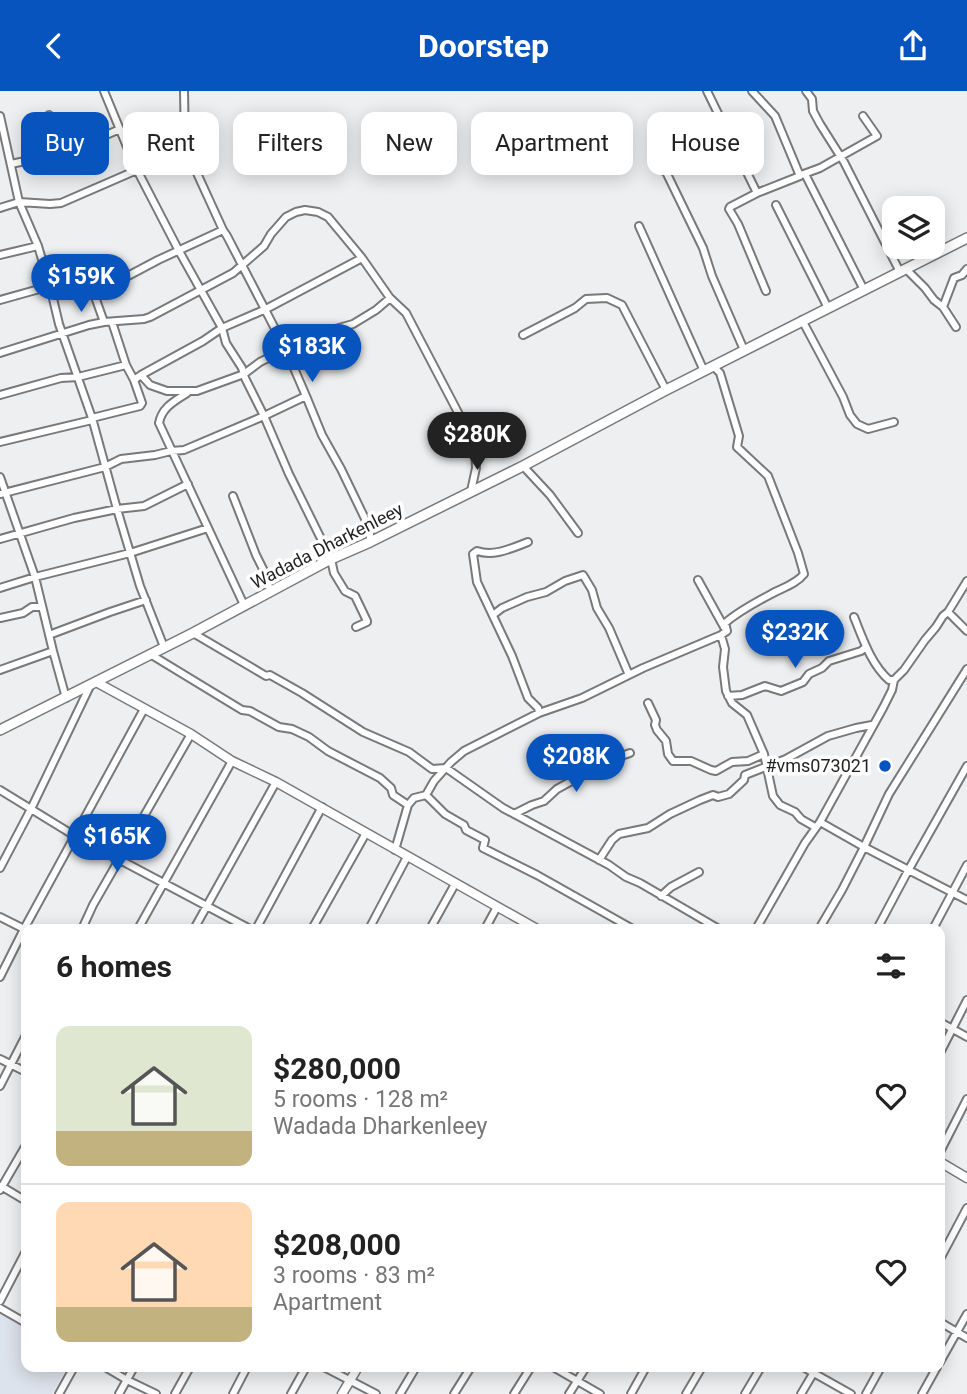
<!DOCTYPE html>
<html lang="en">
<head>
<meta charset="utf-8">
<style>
	body { margin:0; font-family:Roboto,sans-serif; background:#f2f2f2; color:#222; height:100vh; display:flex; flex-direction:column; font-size:26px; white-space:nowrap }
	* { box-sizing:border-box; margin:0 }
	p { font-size:23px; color:#767676 }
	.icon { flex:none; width:38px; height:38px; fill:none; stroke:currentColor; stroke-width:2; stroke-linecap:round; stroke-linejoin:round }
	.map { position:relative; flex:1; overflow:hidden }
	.side { position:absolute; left:21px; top:833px; width:924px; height:448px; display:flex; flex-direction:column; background:#fff; border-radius:14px; box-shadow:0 4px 18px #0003 }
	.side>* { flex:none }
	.guide { position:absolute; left:21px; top:21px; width:926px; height:63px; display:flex; gap:14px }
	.fabs { position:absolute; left:882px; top:105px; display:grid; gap:14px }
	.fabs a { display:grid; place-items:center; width:63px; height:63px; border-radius:14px; background:#fff; box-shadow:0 4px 18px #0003; font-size:35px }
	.price { position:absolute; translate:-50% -60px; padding:0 16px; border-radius:24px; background:#0854be; color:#fff; font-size:23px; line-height:46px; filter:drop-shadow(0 2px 4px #0008) }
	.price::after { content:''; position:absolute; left:50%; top:42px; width:21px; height:16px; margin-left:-10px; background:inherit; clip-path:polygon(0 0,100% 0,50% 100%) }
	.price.active { background:#222; color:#fff }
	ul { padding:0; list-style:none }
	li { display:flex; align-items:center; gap:21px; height:175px; padding:0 35px }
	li+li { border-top:2px solid #e0e0e0 }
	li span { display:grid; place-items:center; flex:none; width:196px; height:140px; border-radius:14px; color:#555 }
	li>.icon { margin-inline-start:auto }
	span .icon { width:84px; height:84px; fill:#fffc; stroke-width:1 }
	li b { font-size:30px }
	h2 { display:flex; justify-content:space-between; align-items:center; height:84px; padding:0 35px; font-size:30px }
	.pill { padding:0 24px; border-radius:14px; background:#fff; box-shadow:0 4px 18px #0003; font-size:24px; line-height:63px }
	.pill.active { background:#0854be; color:#fff }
	header { display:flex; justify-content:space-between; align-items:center; height:91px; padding:0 35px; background:#0854be; color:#fff; font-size:32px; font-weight:700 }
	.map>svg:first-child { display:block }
</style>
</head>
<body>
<header><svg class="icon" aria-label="back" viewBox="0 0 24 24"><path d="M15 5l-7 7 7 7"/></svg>Doorstep<svg class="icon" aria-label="share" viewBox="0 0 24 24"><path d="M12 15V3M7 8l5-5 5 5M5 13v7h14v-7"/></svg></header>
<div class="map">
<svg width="967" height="1303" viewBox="0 0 967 1303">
	<rect width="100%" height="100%" fill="#edeff1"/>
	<path fill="#dde3ec" d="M0,1220L26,1235V1276H67L52,1303H0Z"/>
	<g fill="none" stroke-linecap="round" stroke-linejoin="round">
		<g stroke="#77797b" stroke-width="10">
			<path id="minor" d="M104,0L135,75L179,160L222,237L266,218L362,167
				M184,0L185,56L223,139L227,145L287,261L306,305
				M707,0L757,102
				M752,0L775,25L800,85L757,102L730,116L729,118L738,133L766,200
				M806,0L812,8L813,20L820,33L844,71L900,181
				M49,24L67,61
				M0,25L19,111L38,155L50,195L59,233L92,327L117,418L140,495L164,556
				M655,69L667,83L703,157L712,185L744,259
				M11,73L67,61L120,38
				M805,83L864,199
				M801,84L820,77L877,45L863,25
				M776,114L828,217
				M0,117L19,111L50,113L61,112L137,79L185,56
				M639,135L704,280
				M0,164L38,155
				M83,169L88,188
				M906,178L925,197L934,209L943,216L956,236
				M94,203L104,231
				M0,209L50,195L88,188L94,203L158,169L223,139
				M943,216L954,187L962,184L967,178
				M802,229L843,306L850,324L857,333L868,338L894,331
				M112,231L126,274L134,289
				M523,244L575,217L586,208L607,207L622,214L666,299
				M0,262L89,234L104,231L144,228L150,226L233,182L264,155L271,143L286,126L296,121L305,119L318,121L328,126L362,167L390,207L406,222L475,354L476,377L471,400
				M141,284L203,250L222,237L226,252L242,277L245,287L264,325L306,305L322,344L341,378L370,438V451
				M187,302C175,310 162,316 159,332L244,514
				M0,304L61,287L78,286L126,274
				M92,327L140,315L142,312L134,289L141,284L150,294L167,300H197L244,283L260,271L274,264L287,261L325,241L353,233L376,219L390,207
				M0,351L92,329
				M523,375L550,404L578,442
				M0,386L35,486L53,560L66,607
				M0,403L105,376L121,368L155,364L171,360L184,359L264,325L289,383L331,468L334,482L345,500L355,505L367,530V531L356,536
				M233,405L256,464L266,484L270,500
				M0,448L74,427L117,418L144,415L188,393
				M528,451C512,457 494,466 477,460L473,463L477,491L512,565L528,607L538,617L539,622
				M698,489L724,536
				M0,497L35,486L130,462L208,437
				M948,521L967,540
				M493,524L502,517L527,506L546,501L565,490L583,484L592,499L597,517L609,537L629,584
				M854,526C863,548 871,573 889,589H894
				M0,527L23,522L32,516H42
				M193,542L261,582L266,585L270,584L302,602L363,641L409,661L432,678L446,677L503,717L609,774L626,786L640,792L719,838
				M49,544L110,521L146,509
				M721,544L725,558L723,576L726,600L732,612L747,624L764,663L773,705L780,714L795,721L801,728L815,736
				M150,563L242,619L250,620L279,636L292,638L309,646L328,660L380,687L391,697L393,704L408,714
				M967,578L889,703L864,756L967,809
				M0,579L53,560
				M728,605L742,604L765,595L781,600L803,591L809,583L822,577L829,570L861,560L866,556
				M648,612L656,629L655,634L657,639L666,650L668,663L673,670H691L711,679L716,680L732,671L748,670L764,663
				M0,699L75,745L250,838
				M426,704L445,723L464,734L466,739L485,749L483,757L537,784L633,838
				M514,723L532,714L544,710L557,698L577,687L586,677L630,662
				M395,759L408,714L414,707L426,704L434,690L451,671L464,660L539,622L582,607L643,577L721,544L727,540L725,532C740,519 758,510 775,501C785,496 797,492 804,483L798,462L768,385L737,356L739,345L720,282L713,275
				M599,769L612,749L619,743L648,737L670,723L700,709L713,704L718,706L729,703L744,689L745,684L786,668L828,645L856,637L872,634
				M0,777L31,718L91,593
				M661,805L671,796L699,781
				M0,826L26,839
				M82,838L93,814L191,643
				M138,838L232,670
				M194,838L276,691
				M256,838L322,716
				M312,838L366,742
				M369,838L407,766
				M430,838L455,793
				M485,838L497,816
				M756,838L805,752L820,731L883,617L892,599L894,589L904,579L925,549L936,536L943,525L948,521L967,490
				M819,838L842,799L864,756L820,731
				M877,838L909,778L967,675
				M933,838L967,774
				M0,886L24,838L144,618
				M940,931L967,946
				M940,962L967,909
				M0,968L26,981
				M0,995L26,944
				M940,1061L967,1008
				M1,1095L26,1110
				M0,1099L26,1054
				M940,1168L967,1117
				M0,1210L26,1160
				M0,1217L26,1232
				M940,1231L967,1247
				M940,1271L967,1223
				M105,1276L127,1289L156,1303
				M324,1276L376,1303
				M553,1276L600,1303
				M803,1276L851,1303
				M59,1303L74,1276
				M119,1303L134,1276
				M175,1303L190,1276
				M233,1303L247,1276
				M291,1303L306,1276
				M400,1303L416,1276
				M454,1303L471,1276
				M514,1303L531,1276
				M569,1303L586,1276
				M631,1303L646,1276
				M686,1303L702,1276
				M745,1303L761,1276
				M801,1303L817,1276
				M866,1303L881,1276
				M922,1303L937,1276"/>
		</g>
		<g stroke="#77797b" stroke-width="11">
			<path id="tertiary" d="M96,591L191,643L232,670L276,691L537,838
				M940,1071L967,1087
				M342,1303L358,1276"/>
		</g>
		<g stroke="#77797b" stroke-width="12">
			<path id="secondary" d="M0,639L193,542L331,468L370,451L523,375L666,299L967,147"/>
		</g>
		<use href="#minor" stroke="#fff" stroke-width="6"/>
		<use href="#tertiary" stroke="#fff" stroke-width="8"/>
		<use href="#secondary" stroke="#fff" stroke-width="9"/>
	</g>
	<circle fill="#0854be" stroke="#fff" stroke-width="2.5" cx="885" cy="675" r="7"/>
	<g text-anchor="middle" stroke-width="7" stroke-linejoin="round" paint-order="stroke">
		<g font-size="18" fill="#1f2021" stroke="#fff">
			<text transform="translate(327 455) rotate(-27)" y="6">Wadada Dharkenleey</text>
		</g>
		<g font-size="18" fill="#1f2021" stroke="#fff" text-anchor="end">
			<text x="871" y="681">#vms073021</text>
		</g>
	</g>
</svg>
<div class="fabs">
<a><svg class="icon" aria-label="layers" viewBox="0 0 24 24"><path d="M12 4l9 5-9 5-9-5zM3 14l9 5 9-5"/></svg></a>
</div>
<b class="price" style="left:81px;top:223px">$159K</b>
<b class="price" style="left:312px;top:293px">$183K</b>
<b class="price active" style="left:477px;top:381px">$280K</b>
<b class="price" style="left:795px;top:579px">$232K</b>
<b class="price" style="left:576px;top:703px">$208K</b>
<b class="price" style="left:117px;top:783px">$165K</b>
<div class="guide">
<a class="pill active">Buy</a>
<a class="pill">Rent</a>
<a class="pill">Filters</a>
<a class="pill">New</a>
<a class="pill">Apartment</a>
<a class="pill">House</a>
</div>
<section class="side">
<h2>6 homes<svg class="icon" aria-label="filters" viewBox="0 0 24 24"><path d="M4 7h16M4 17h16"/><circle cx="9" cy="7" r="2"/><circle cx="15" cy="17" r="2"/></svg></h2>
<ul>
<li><span style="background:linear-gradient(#dfe7d0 75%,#c2b280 0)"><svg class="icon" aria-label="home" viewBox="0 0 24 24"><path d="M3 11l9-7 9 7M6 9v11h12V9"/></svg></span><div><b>$280,000</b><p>5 rooms · 128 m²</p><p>Wadada Dharkenleey</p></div><svg class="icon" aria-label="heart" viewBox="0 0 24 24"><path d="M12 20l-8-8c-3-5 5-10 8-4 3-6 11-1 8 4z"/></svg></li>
<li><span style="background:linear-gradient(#ffd9b3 75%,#c2b280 0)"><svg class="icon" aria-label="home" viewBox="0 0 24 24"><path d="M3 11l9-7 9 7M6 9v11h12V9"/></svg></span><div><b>$208,000</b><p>3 rooms · 83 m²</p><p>Apartment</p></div><svg class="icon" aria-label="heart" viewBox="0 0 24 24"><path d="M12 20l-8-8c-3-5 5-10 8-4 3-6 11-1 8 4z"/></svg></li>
</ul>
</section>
</div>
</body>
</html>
